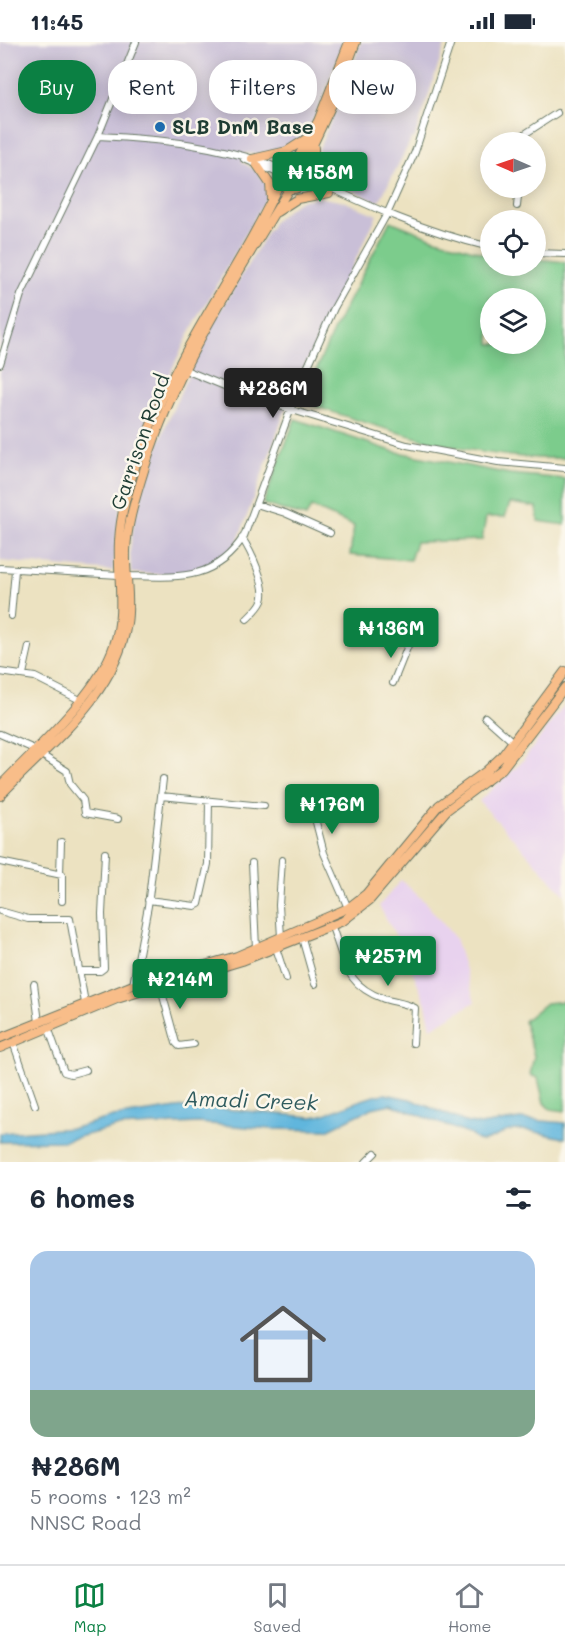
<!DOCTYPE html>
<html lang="en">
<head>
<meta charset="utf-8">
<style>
	body { margin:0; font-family:Mali,sans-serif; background:#f2f2f3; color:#1f2937; height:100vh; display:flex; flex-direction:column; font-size:22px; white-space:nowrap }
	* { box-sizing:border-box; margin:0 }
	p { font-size:20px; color:#747a83 }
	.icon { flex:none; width:33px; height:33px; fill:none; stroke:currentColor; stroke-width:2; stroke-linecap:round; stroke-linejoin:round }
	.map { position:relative; height:1120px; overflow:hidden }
	.drawer { display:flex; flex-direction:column; background:#fff; flex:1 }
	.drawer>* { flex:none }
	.banner { position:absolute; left:18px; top:18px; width:530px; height:54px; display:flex; gap:12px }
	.needle { width:39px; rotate:272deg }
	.controls { position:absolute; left:480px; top:90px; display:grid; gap:12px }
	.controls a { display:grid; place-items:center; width:66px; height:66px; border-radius:50%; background:#fff; box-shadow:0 3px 15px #0003; font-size:30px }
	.price { position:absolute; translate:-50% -51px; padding:0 14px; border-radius:6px; background:#0b8043; color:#fff; font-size:20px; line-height:39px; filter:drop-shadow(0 2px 3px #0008) }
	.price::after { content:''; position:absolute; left:50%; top:36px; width:18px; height:14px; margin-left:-9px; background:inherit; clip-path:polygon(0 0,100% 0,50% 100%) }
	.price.on { background:#222; color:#fff }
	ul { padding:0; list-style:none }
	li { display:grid; align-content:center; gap:12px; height:318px; padding:0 30px }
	li span { display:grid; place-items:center; height:186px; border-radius:18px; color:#555 }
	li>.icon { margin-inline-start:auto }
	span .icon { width:108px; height:108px; fill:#fffc; stroke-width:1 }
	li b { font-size:26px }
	h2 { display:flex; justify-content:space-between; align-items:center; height:72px; padding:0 30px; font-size:26px }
	.pill { padding:0 21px; border-radius:24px; background:#fff; box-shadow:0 3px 15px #0003; font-size:21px; line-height:54px }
	.pill.on { background:#0b8043; color:#fff }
	.status { display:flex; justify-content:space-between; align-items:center; height:42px; padding:0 30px; background:#fff; direction:ltr }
	.status svg { height:16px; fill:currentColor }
	.tabs { display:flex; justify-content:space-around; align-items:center; height:84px; border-top:2px solid #e0e1e3; background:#fff; font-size:16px; color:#747a83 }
	.tabs a { display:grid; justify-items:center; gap:3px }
	.tabs .on { color:#0b8043 }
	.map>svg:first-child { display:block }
</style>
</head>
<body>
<div class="status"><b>11:45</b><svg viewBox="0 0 49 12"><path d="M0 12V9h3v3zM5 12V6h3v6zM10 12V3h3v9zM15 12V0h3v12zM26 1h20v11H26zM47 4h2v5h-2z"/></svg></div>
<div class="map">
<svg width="565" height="1120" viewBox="0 0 565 1120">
	<rect width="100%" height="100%" fill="#fbf7ec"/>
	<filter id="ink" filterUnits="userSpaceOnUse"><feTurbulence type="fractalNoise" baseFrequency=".0167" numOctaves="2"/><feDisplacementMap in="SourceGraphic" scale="12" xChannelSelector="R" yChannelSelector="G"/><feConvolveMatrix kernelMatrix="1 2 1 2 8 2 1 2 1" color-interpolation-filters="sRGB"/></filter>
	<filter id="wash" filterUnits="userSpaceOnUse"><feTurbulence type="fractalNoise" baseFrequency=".008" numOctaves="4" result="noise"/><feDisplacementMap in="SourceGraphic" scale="24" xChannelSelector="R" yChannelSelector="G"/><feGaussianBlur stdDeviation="1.35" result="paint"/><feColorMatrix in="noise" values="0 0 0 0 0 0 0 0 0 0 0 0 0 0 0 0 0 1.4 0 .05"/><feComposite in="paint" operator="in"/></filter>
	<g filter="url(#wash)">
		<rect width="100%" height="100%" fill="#ece2c1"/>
		<path fill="#e8d2ee" d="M565,662V853L479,759L521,721Z
			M401,838L424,859L455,896L475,960L431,986L426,962L403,906L379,864Z"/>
		<path fill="#c9bfd7" d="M0,0H343L323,57L306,92L285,107L256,112L245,111L242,120L258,130L266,142L267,154L190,290L153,366L120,464L113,529L0,519Z
			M361,0H446L414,97L412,96L379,160L332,140L325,135L318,116L319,106L344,50Z
			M318,155L345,160L377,173L291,353L237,501L213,524L175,533L131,531L130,508L134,481L145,442L166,383L204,297L274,179L299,159Z"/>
		<path fill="#7ccc8c" stroke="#4e8460" stroke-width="1.5" fill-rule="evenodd" d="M390,179L433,196L490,213V224H536V217L565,220V416C475,419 387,388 302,360L334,287ZM490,256H536V302H490Z
			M295,377L392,409L510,432L565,437V483L538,479L537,465L510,461L505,475H486L482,498L416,500L410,518L350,513L354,484L311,465L306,475L263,462Z
			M565,959V1069L550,1067L544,1061L538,1036L530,1033L534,1014L524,979L546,961Z"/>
		<path fill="#60b6dd" stroke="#407a88" stroke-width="1.5" d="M385,1052L410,1057L465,1080L480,1083L520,1077L565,1081V1096C548,1094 526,1085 509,1089C496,1092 482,1107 471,1093L391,1062L372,1066L327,1088L271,1087L198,1081L116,1085L64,1099L0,1100V1091L74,1086L113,1075L191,1064L312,1075C338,1071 359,1055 385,1052Z"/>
	</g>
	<g filter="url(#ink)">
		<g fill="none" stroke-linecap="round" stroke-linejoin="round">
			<g stroke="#677765" stroke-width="8">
				<path id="minor" d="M98,94C160,97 221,103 279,126
					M518,100L517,97L557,71
					M244,117L278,131
					M306,134C365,163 426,190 490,205
					M301,143L329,151
					M517,164L519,146
					M536,211L565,212
					M0,322L21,253L98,94L136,0
					M183,327L256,357L407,403L498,420L565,426
					M256,462L285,471L330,491
					M242,496C250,508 268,544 262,559C259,566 252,572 247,577
					M0,526L119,533
					M127,534C175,535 214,541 244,494L300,342L334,266L388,170L415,110L451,0
					M11,574L15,528
					M0,630L35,635L80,658
					M23,632L29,605
					M393,641L409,601
					M485,675L513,700
					M0,692L34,707
					M40,712L67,729L70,742L83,758L85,771L118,777
					M161,754L264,764
					M291,762L311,761L324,811L348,866
					M0,820L62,833V859
					M252,821L256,906
					M60,832L61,800
					M148,858L195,864L199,862L208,822L209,759
					M0,869L28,877H70L85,961
					M332,885C345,920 345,943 384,957C394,960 406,961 415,966L413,1001
					M281,895L279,863L282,818
					M302,896L315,942
					M276,906L286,937
					M80,929H100L104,926L102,872L105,811
					M34,942L39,980
					M133,943L148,864L163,737
					M160,943L176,1001L179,1004L194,1002
					M48,985L64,1030L71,1032L86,1028
					M13,1000L35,1063
					M366,1120L375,1111"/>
			</g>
			<g stroke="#677765" stroke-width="10">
				<path id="major" d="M314,106V121L329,145
					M252,117L287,109L306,97
					M278 133a14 14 0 1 1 28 0a14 14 0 1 1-28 0Z
					M296,119L318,79L349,0
					M257,123L270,142L271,157
					M303,124L336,54L356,0
					M277,170L297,157L329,151
					M0,744C36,706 98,652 114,603C126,569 117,534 119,499C121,461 136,420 150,385C185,296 241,225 280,140
					M0,754C47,704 116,654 127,581C131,557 125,533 126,509C127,480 137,452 145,425C177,323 235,237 289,147
					M0,996L133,943L237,914L348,866L366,852L439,763L486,729L502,714L565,629
					M0,1006L117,957L242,919L343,879L370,858L447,768L502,727L565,645"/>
			</g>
			<use href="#minor" stroke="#fff" stroke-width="6"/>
			<use href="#major" stroke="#f8bd89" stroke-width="8"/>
		</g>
	</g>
	<circle fill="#1f6fb2" stroke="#fbf7ec" stroke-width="2" cx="160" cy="85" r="6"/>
	<g text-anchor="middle" stroke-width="5" stroke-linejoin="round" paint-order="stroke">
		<g font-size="20" font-weight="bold" fill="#1f3d34" stroke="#fbf7ec" text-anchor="start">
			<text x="172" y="92">SLB DnM Base</text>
		</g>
		<g font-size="20" fill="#1f3d34" stroke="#fbf7ec">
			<text transform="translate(140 400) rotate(-71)" y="7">Garrison Road</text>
		</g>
		<g font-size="21" font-style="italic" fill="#2f5b5e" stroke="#fbf7ec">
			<text transform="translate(251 1059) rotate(2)" y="7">Amadi Creek</text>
		</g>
	</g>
</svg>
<div class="controls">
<a><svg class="needle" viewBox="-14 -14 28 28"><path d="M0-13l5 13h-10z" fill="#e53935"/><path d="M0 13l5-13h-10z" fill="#747a83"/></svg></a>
<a><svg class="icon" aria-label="locate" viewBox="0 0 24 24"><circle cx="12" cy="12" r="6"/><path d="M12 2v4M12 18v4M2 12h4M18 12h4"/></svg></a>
<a><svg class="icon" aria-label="layers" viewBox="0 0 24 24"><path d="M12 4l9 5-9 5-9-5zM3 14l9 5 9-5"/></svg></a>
</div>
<b class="price" style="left:320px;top:161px">₦158M</b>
<b class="price on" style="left:273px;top:377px">₦286M</b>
<b class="price" style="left:391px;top:617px">₦136M</b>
<b class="price" style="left:332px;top:793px">₦176M</b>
<b class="price" style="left:388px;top:945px">₦257M</b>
<b class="price" style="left:180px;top:968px">₦214M</b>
<div class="banner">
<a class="pill on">Buy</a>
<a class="pill">Rent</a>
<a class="pill">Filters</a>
<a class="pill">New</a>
</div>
</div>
<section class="drawer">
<h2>6 homes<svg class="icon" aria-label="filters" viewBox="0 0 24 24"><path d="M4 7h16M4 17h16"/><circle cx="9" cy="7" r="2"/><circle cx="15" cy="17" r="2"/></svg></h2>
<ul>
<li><span style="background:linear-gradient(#a9c7e8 75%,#7fa58c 0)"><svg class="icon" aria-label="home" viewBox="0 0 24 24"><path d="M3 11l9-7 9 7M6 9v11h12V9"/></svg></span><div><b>₦286M</b><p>5 rooms · 123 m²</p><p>NNSC Road</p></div></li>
</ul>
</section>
<nav class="tabs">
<a class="on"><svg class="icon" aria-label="map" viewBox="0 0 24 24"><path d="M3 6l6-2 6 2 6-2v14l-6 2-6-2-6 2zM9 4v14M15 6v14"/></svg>Map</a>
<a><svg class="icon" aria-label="saved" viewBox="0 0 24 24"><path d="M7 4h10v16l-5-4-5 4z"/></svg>Saved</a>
<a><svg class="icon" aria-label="home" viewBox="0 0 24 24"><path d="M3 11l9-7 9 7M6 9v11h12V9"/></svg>Home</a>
</nav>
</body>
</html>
